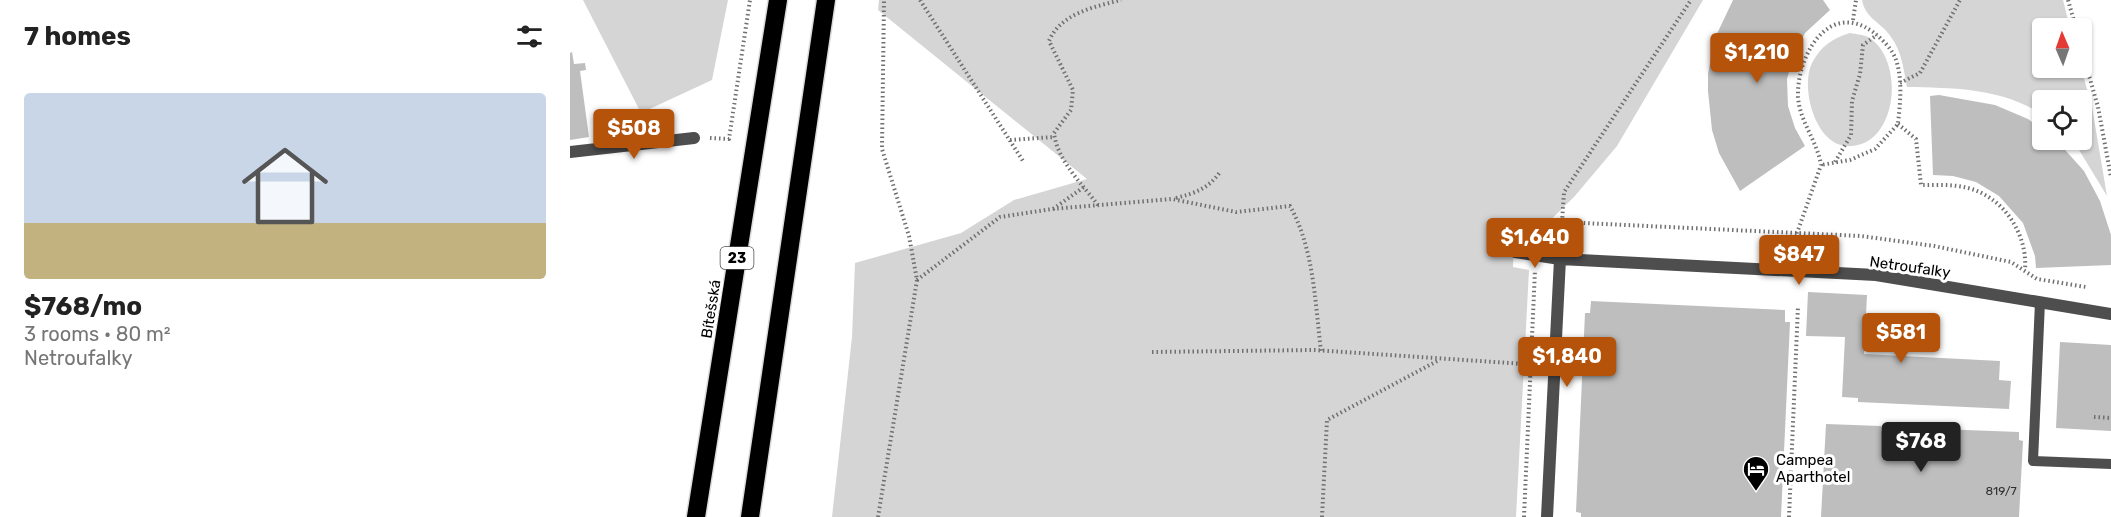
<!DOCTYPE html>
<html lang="en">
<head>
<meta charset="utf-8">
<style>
	body { margin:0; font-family:Rubik,sans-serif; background:#f6f6f6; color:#222; height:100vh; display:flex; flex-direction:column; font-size:22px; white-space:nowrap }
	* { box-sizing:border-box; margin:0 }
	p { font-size:20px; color:#767676 }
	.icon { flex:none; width:33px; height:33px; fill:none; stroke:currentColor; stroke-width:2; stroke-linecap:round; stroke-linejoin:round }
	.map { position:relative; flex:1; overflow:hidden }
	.side { display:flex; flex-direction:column; background:#fff; width:570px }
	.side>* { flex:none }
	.needle { width:39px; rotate:358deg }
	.tools { position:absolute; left:1462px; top:18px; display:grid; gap:12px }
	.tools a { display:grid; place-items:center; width:60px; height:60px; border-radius:6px; background:#fff; box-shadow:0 2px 4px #0004; font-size:30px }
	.price { position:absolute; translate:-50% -51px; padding:0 14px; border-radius:6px; background:#b45309; color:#fff; font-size:20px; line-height:39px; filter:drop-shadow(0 2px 3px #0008) }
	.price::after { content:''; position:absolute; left:50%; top:36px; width:18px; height:14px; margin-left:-9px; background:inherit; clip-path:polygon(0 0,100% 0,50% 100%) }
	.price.current { background:#222; color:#fff }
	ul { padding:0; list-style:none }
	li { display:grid; align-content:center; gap:12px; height:318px; padding:0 24px }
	li span { display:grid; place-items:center; height:186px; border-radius:6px; color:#555 }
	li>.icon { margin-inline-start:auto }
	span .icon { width:108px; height:108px; fill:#fffc; stroke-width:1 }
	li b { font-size:26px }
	h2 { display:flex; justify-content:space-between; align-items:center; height:72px; padding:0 24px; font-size:26px }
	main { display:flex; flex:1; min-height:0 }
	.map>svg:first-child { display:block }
</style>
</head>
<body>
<main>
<section class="side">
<h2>7 homes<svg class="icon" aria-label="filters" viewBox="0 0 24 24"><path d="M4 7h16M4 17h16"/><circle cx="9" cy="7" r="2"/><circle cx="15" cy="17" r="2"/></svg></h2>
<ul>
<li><span style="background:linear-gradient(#c9d6e8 70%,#c2b280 0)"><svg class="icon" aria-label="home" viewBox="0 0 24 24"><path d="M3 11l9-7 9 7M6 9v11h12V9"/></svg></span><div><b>$768/mo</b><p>3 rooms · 80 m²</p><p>Netroufalky</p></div></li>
</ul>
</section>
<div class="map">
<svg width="1541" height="517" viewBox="0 0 1541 517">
	<rect width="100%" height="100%" fill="#fff"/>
	<path fill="#d5d5d5" d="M13,0H158L142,80L71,113Z
		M309,0H1133L1047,146L1004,197L962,238L944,239L943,267L959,270L946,517H262L282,337L285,263L391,233L444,200L517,179L308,10Z
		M1292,0H1493L1500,28H1473V68H1511L1522,107L1537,196L1503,140H1512V100H1473V115C1432,88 1385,88 1337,87C1333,67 1332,50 1318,33C1308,21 1295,17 1292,0Z
		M1280,33C1286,34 1294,35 1298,37C1337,60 1327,150 1276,146C1245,144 1230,87 1242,63C1251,46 1263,38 1280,33Z"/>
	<path fill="#bebebe" d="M1163,0H1253L1260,10L1235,33L1223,57L1217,79L1218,106L1225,128L1235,146L1170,191L1149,153L1142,130L1138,91V74L1145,38Z
		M2,52L4,64L15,63L16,70L10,71L19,137L0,140V53Z
		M1369,95L1425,105L1458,119L1473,130V140L1488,142L1514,171L1530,201L1541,235V265L1466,268L1465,256L1453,223L1429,196L1406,182L1383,176L1363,175L1360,96Z
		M1238,292L1297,295L1294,354L1430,361L1429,380L1441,381L1439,409L1288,402V398L1272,397L1275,337L1236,336Z
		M1021,301L1215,310V322H1220L1211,517H1011V513L1006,512L1015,313H1020Z
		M1490,342L1541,345V431L1486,428Z
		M1256,424L1311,426V431H1315L1316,427L1449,432V440L1453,441L1449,517H1251Z"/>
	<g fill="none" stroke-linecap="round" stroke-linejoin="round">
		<g stroke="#dbdbdb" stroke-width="21">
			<path id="highway" d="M126,517L208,0
				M180,517L256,0"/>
		</g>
		<path stroke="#707070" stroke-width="4" stroke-dasharray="1.5 3" stroke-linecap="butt" d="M350,0L453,161
			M1498,0L1506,28
			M1283,20L1286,0
			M1512,51L1528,107L1541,177
			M1330,83L1350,73L1390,0
			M1328,124L1346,139L1351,185C1366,185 1383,184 1398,188C1434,197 1458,235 1455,270
			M140,138L159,139L180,0
			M440,140L484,137
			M1265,162L1281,135L1282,101L1290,74L1293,45L1307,35
			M606,198C625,193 638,189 650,172
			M528,205C512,184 487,160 484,133L501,110L503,90L479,41C491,13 524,7 551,0
			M483,209L514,187
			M992,222L994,192L1121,0
			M970,239L992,222L1291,236L1364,246L1441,262L1467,279L1516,287
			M1227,256V233L1251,165C1247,140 1229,121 1228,96C1227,55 1259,0 1303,32C1312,39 1323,50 1326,60C1333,80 1330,104 1328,124L1305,149L1280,160L1251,165
			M347,280L430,217L482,209L602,199L666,212L720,206C744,249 745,302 751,351
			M582,352L744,350L970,365
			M1524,417L1541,418
			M308,517L347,280L339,236L312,149L314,0
			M752,517L757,420L869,360
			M954,517L965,270
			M1219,517L1228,306"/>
		<path stroke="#4e4e4e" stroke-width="10" d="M1470,302L1463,461L1541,464"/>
		<path stroke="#4e4e4e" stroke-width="12" d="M0,152L124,138
			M945,252L990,259L1306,275L1541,314
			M977,517L990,259"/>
		<use href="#highway" stroke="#000" stroke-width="18"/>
	</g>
	<defs>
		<g id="hotel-pin" transform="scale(1.35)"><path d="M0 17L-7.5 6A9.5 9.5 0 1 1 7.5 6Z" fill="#000" stroke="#fff"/><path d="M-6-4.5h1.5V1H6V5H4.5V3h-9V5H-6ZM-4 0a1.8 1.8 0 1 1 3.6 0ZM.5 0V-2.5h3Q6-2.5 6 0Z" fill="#fff"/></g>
	</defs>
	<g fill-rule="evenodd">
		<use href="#hotel-pin" x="1186" y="469"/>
	</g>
	<g text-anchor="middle" stroke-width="6" stroke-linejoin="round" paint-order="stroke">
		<g font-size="12" fill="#303030">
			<text x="1431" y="495">819/7</text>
		</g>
		<rect fill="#fff" stroke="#4c4c4c" stroke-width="1.5" x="150.5" y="247" width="33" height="22" rx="4.5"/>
		<g font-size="14" font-weight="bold" fill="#000">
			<text x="167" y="263">23</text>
		</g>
		<g font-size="15" fill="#000" stroke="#fff">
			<text transform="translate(1340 267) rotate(8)" y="5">Netroufalky</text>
			<text transform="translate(141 309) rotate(-81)" y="5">Bítešská</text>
		</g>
		<g font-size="15" fill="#000" stroke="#fff" text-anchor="start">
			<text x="1206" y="465">Campea<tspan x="1206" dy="17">Aparthotel</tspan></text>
		</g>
	</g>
</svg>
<div class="tools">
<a><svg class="needle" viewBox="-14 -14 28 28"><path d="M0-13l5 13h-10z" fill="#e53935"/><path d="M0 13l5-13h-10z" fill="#767676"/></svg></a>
<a><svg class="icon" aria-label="locate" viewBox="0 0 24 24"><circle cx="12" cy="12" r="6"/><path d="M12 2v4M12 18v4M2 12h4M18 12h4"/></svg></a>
</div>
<b class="price" style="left:1187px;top:84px">$1,210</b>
<b class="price" style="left:64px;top:160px">$508</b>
<b class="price" style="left:965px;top:269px">$1,640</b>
<b class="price" style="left:1229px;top:286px">$847</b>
<b class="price" style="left:1331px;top:364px">$581</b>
<b class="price" style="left:997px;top:388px">$1,840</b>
<b class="price current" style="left:1351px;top:473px">$768</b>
</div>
</main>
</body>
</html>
